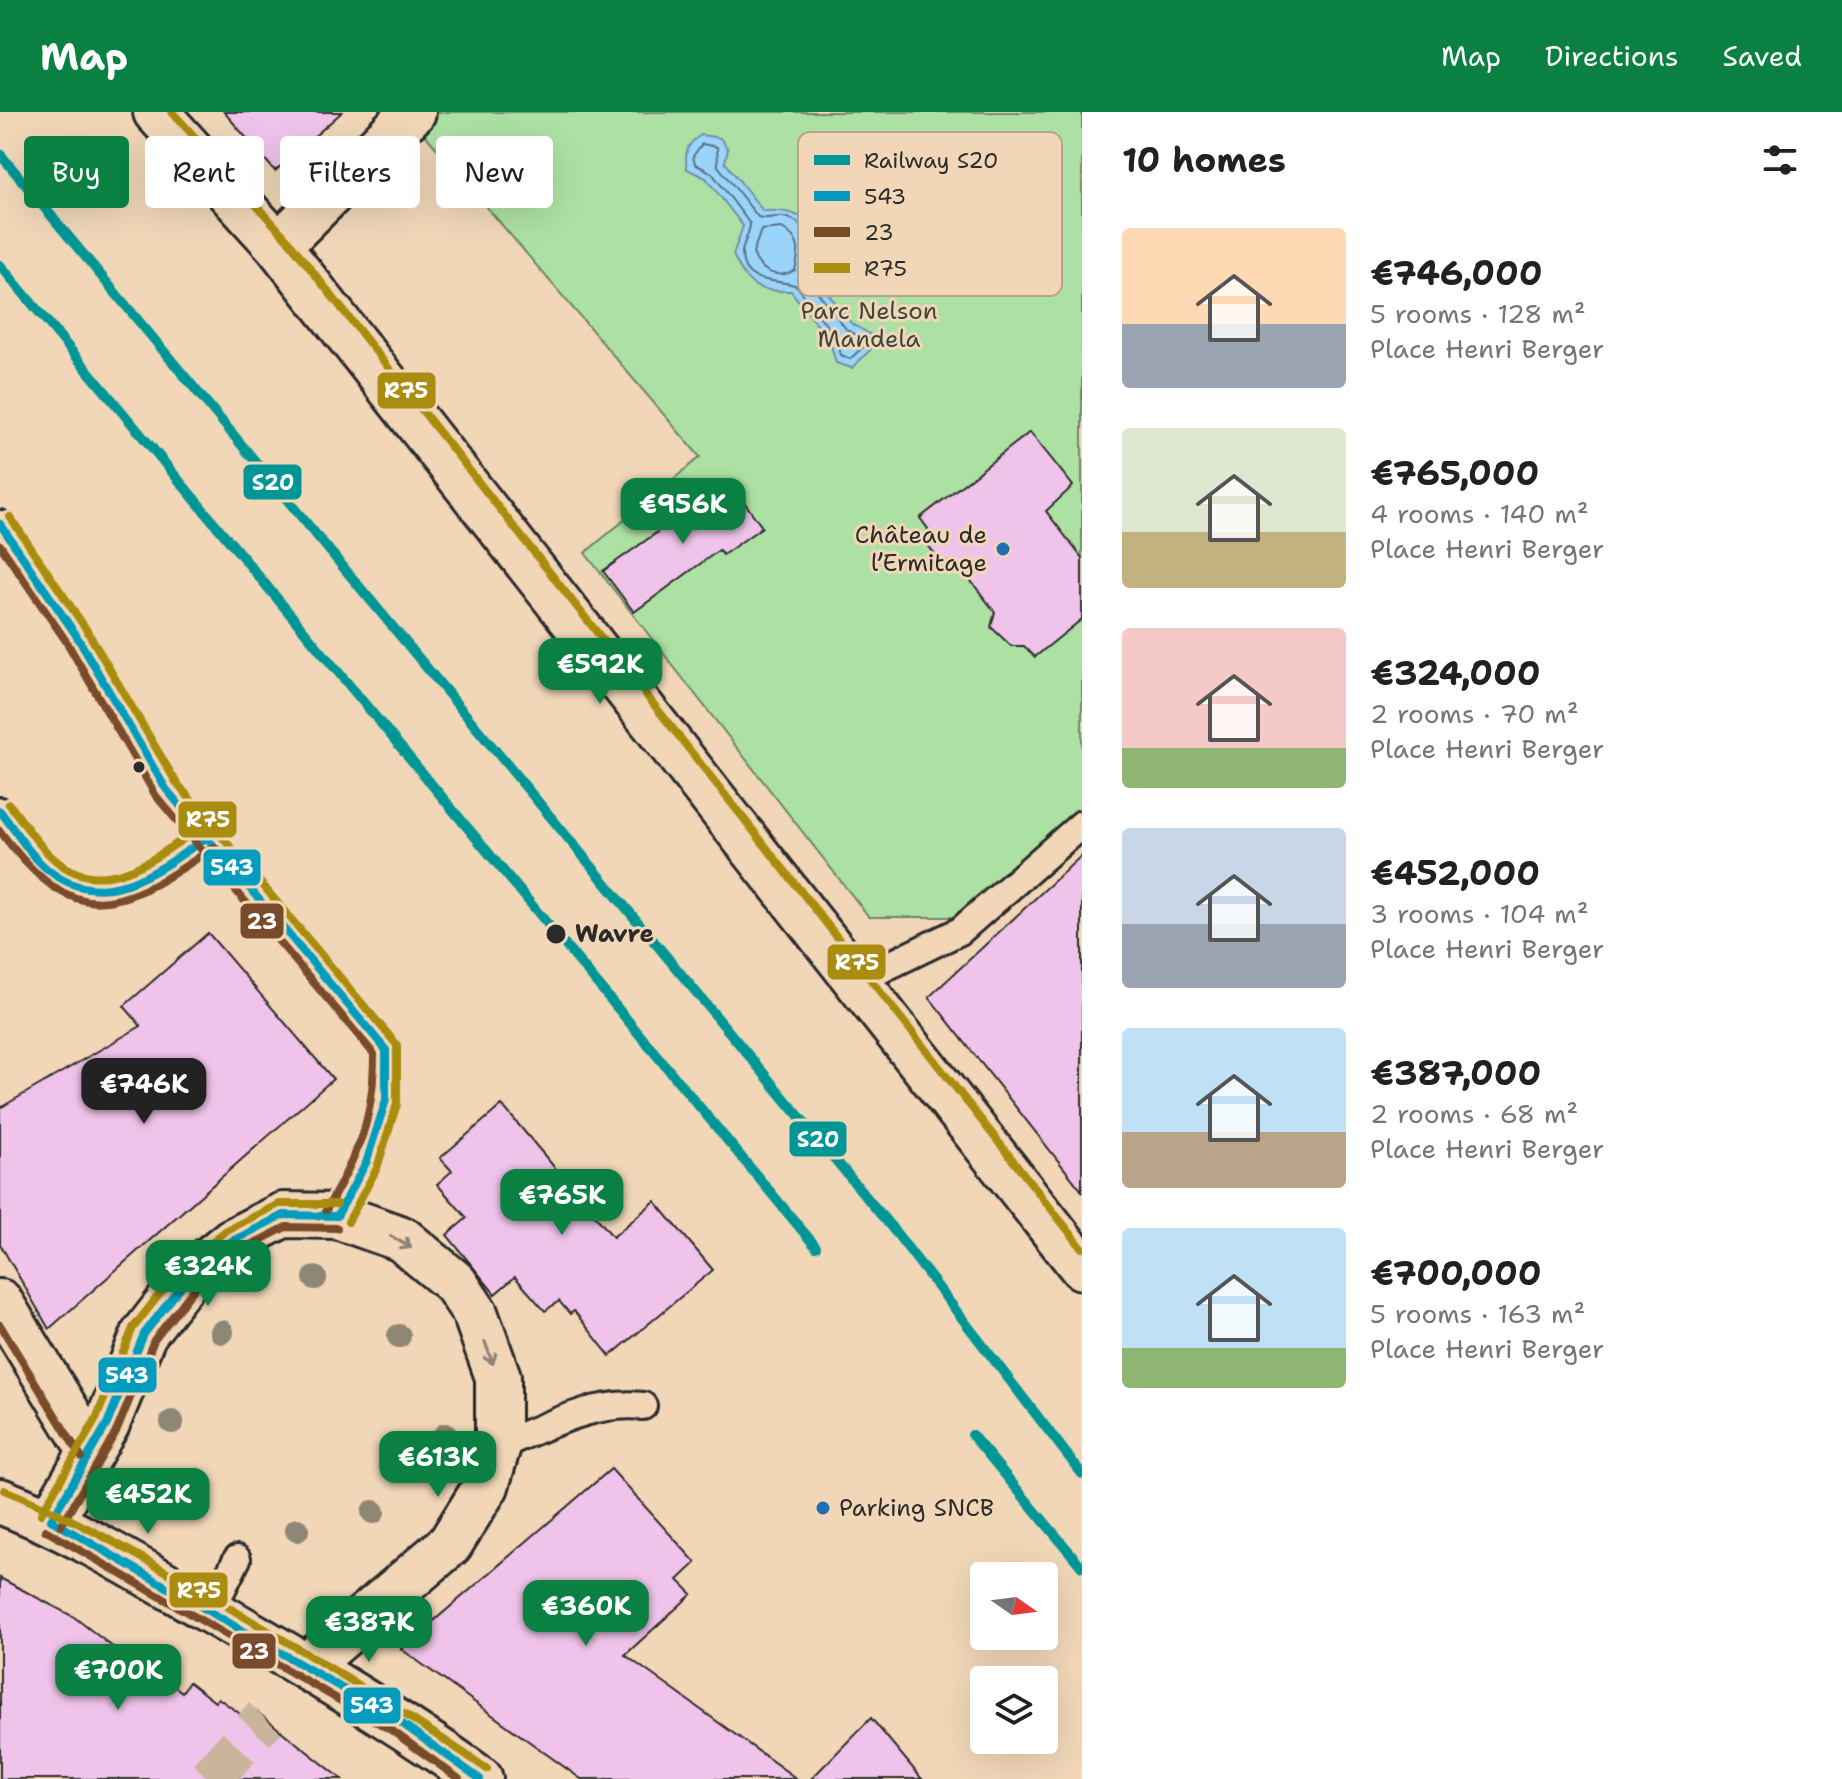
<!DOCTYPE html>
<html lang="en">
<head>
<meta charset="utf-8">
<style>
	body { margin:0; font-family:"Shantell Sans",sans-serif; background:#f6f6f6; color:#202124; height:100vh; display:flex; flex-direction:column; font-size:30px; white-space:nowrap }
	* { box-sizing:border-box; margin:0 }
	p { font-size:26px; color:#757577 }
	.icon { flex:none; width:44px; height:44px; fill:none; stroke:currentColor; stroke-width:2; stroke-linecap:round; stroke-linejoin:round }
	.map { position:relative; flex:1; overflow:hidden }
	.side { display:flex; flex-direction:column; background:#fff; width:760px }
	.side>* { flex:none }
	.banner { position:absolute; left:24px; top:24px; width:760px; height:72px; display:flex; gap:16px }
	.needle { width:52px; rotate:104deg }
	.tools { position:absolute; left:970px; top:1450px; display:grid; gap:16px }
	.tools a { display:grid; place-items:center; width:88px; height:88px; border-radius:8px; background:#fff; box-shadow:0 8px 32px #0002; font-size:40px }
	.price { position:absolute; translate:-50% -68px; padding:0 18px; border-radius:16px; background:#0b8043; color:#fff; font-size:26px; line-height:52px; filter:drop-shadow(0 2px 4px #0008) }
	.price::after { content:''; position:absolute; left:50%; top:48px; width:24px; height:18px; margin-left:-12px; background:inherit; clip-path:polygon(0 0,100% 0,50% 100%) }
	.price.on { background:#222; color:#fff }
	ul { padding:0; list-style:none }
	li { display:flex; align-items:center; gap:24px; height:200px; padding:0 40px }
	li span { display:grid; place-items:center; flex:none; width:224px; height:160px; border-radius:8px; color:#555 }
	li>.icon { margin-inline-start:auto }
	span .icon { width:96px; height:96px; fill:#fffc; stroke-width:1 }
	li b { font-size:34px }
	h2 { display:flex; justify-content:space-between; align-items:center; height:96px; padding:0 40px; font-size:34px }
	.tag { padding:0 28px; border-radius:8px; background:#fff; box-shadow:0 8px 32px #0002; font-size:28px; line-height:72px }
	.tag.on { background:#0b8043; color:#fff }
	header { display:flex; align-items:center; gap:48px; box-sizing:border-box; height:112px; padding:0 40px; background:#0b8043; color:#fff }
	header strong { font-size:38px }
	nav { display:flex; gap:44px; margin-inline-start:auto; font-size:28px }
	main { display:flex; flex:1; min-height:0 }
	.map>svg:first-child { display:block }
</style>
</head>
<body>
<header>
<strong>Map</strong>
<nav><a>Map</a><a>Directions</a><a>Saved</a></nav>
</header>
<main>
<div class="map">
<svg width="1082" height="1667" viewBox="0 0 1082 1667">
	<rect width="100%" height="100%" fill="#f1d7b8"/>
	<filter id="ink" filterUnits="userSpaceOnUse"><feTurbulence type="fractalNoise" baseFrequency=".0125" numOctaves="2"/><feDisplacementMap in="SourceGraphic" scale="16" xChannelSelector="R" yChannelSelector="G"/><feConvolveMatrix kernelMatrix="1 2 1 2 8 2 1 2 1" color-interpolation-filters="sRGB"/></filter>
	<g filter="url(#ink)">
		<path fill="#ade1a3" stroke="#6c8667" stroke-width="2" d="M426,0H1082V699L966,805H869L585,441L700,345L415,11Z"/>
		<path fill="#9bd4fb" stroke="#6e90a8" stroke-width="2" d="M701,23L720,26L728,37L725,50L763,99C810,96 823,118 813,162L852,212L870,222L871,237L852,256L836,251L830,230L791,179C756,179 749,176 733,143L743,114L706,66L687,57C684,41 687,31 701,23Z"/>
		<g fill="none" stroke-linecap="round" stroke-linejoin="round">
			<path stroke="#586f7e" stroke-width="2" d="M702,32L717,35L718,54L758,105C767,108 774,104 784,105C819,112 804,145 806,165L846,217L862,226L863,235L850,247L841,243L836,226L797,174C778,166 743,175 742,143C741,133 750,122 750,112L712,61L695,52L693,44Z
				M782,116C801,127 800,139 795,158C778,168 759,160 753,141L761,118Z"/>
		</g>
		<path fill="#f0c4ea" stroke="#2b2b2b" stroke-width="2" d="M224,0H342L275,59Z
			M1030,320L1073,374L1046,399L1082,446V507L1035,545L1024,534H1011L991,515L995,500L957,451L941,450L924,428L928,417L920,406Z
			M729,369L762,415L723,443L719,438L634,500L603,459Z
			M1082,743V1079L929,885Z
			M208,821L333,967L49,1217L0,1132V996L141,914L124,894Z
			M502,993L613,1125L655,1089L713,1158L610,1244L574,1199L570,1202L559,1189L545,1199L515,1165L495,1182L447,1123L467,1106L437,1072L452,1059L440,1046Z
			M611,1357L696,1451L678,1468L692,1482L625,1543L797,1667H581L401,1537Z
			M0,1466L74,1505L123,1543L128,1538L182,1580L189,1570L215,1590L218,1586L250,1609L257,1600L342,1667H0Z
			M871,1606L922,1667H811Z"/>
		<g fill="none" stroke-linecap="round" stroke-linejoin="round">
			<path stroke="#c9b59c" stroke-width="44" stroke-dasharray="44 22" stroke-linecap="butt" d="M209,1667L265,1606"/>
			<g stroke="#2b2b2b" stroke-width="32">
				<path id="lane" d="M0,412L76,523L166,677L386,938V988L366,1051L337,1104
					M0,699C15,717 29,741 47,757C101,808 160,757 207,725
					M859,868L960,819L1082,712
					M498,1334C544,1316 593,1288 643,1294
					M211,1499L237,1447"/>
			</g>
			<g stroke="#2b2b2b" stroke-width="50">
				<path id="street" d="M0,1190L91,1339
					M0,1389C69,1415 131,1453 195,1490C292,1546 388,1601 480,1667
					M51,1408L107,1312L144,1222L189,1164L232,1129L283,1103L337,1104L402,1127L455,1171L475,1201L498,1265V1334L486,1374L450,1432L307,1554"/>
			</g>
			<g stroke="#2b2b2b" stroke-width="50">
				<path id="secondary" d="M156,0L278,134L1082,1155
					M278,134L413,0"/>
			</g>
			<use href="#lane" stroke="#f1d7b8" stroke-width="26"/>
			<use href="#street" stroke="#f1d7b8" stroke-width="44"/>
			<use href="#secondary" stroke="#f1d7b8" stroke-width="44"/>
			<g stroke="#f1d7b8" stroke-width="14">
				<path id="bus-1" d="M0,412L76,523L166,677L386,938V988L366,1051L337,1104
					M0,699C15,718 28,741 47,757C102,803 159,759 207,725
					M51,1408L397,1608L480,1667
					M51,1408L107,1312L144,1222L189,1164L232,1129L283,1103L337,1104"/>
			</g>
			<g stroke="#f1d7b8" stroke-width="14">
				<path id="bus-2" d="M0,433L66,529L156,684L374,942C374,1009 358,1041 326,1098
					M0,719C75,821 120,800 214,735
					M0,1213L81,1345
					M61,1414L117,1318L154,1228L198,1172L239,1139L286,1115L337,1116
					M45,1418L391,1618L459,1667"/>
			</g>
			<g stroke="#f1d7b8" stroke-width="14">
				<path id="bus-3" d="M172,0L287,127L1082,1136
					M10,405L86,517L176,670L397,933V992L377,1056L348,1110
					M9,692C23,709 35,730 52,745C101,791 156,746 200,715
					M4,1378C78,1407 146,1448 214,1487C307,1541 399,1596 487,1657
					M41,1402L96,1307L133,1216L180,1156L225,1119L279,1092H337"/>
			</g>
			<use href="#bus-1" stroke="#049cbe" stroke-width="8"/>
			<use href="#bus-2" stroke="#7a4b2a" stroke-width="8"/>
			<use href="#bus-3" stroke="#aa8c11" stroke-width="8"/>
			<g stroke="#f1d7b8" stroke-width="16">
				<path id="rail-1" d="M0,42L897,1122L1082,1362
					M0,153L816,1135
					M972,1323L1082,1455"/>
			</g>
			<use href="#rail-1" stroke="#009696" stroke-width="10"/>
		</g>
		<g fill="#8f8774">
			<circle cx="315" cy="1166" r="12"/>
			<circle cx="222" cy="1220" r="12"/>
			<circle cx="399" cy="1224" r="12"/>
			<circle cx="172" cy="1310" r="12"/>
			<circle cx="445" cy="1323" r="12"/>
			<circle cx="373" cy="1400" r="12"/>
			<circle cx="297" cy="1418" r="12"/>
		</g>
		<defs><path id="oneway-shaft" d="M-6 0H5M1.5-3L5.5 0L1.5 3" fill="none" stroke-width="1.6" stroke-linecap="round" stroke-linejoin="round" transform="scale(2)"/></defs>
		<g stroke="#8e8172">
			<use href="#oneway-shaft" transform="translate(401 1130) rotate(30)"/>
			<use href="#oneway-shaft" transform="translate(489 1241) rotate(70)"/>
		</g>
	</g>
	<g fill="#1f6fb2" stroke="#f1d7b8" stroke-width="3">
		<circle cx="1003" cy="437" r="8"/>
		<circle cx="823" cy="1396" r="8"/>
	</g>
	<g fill="#2b2b2b" stroke="#f1d7b8" stroke-width="3">
		<circle cx="139" cy="655" r="7"/>
		<circle cx="556" cy="822" r="11"/>
	</g>
	<g text-anchor="middle" stroke-width="6" stroke-linejoin="round" paint-order="stroke">
		<g font-size="24" fill="#3e463d" stroke="#f1d7b8">
			<text x="869" y="207">Parc Nelson<tspan x="869" dy="28">Mandela</tspan></text>
		</g>
		<g font-size="24" fill="#2b2b2b" stroke="#f1d7b8" text-anchor="end">
			<text x="987" y="431">Château de<tspan x="987" dy="28">l’Ermitage</tspan></text>
			<text x="839" y="1404" text-anchor="start">Parking SNCB</text>
		</g>
		<g font-size="24" font-weight="bold" fill="#2b2b2b" stroke="#f1d7b8" text-anchor="start">
			<text x="575" y="830">Wavre</text>
		</g>
	</g>
	<rect x="798" y="20" width="264" height="164" rx="12" fill="#f1d7b8" stroke="#b6a38e" stroke-width="2"/>
	<rect x="814" y="43" width="36" height="10" fill="#009696"/>
	<rect x="814" y="79" width="36" height="10" fill="#049cbe"/>
	<rect x="814" y="115" width="36" height="10" fill="#7a4b2a"/>
	<rect x="814" y="151" width="36" height="10" fill="#aa8c11"/>
	<g font-size="22" fill="#2b2b2b">
		<text x="864" y="56">Railway S20</text>
		<text x="864" y="92">543</text>
		<text x="864" y="128">23</text>
		<text x="864" y="164">R75</text>
	</g>
	<g stroke="#f1d7b8" stroke-width="3">
		<rect x="376" y="259" width="61" height="39" rx="8" fill="#aa8c11"/>
		<rect x="242" y="351" width="61" height="38" rx="8" fill="#009696"/>
		<rect x="177" y="688" width="61" height="39" rx="8" fill="#aa8c11"/>
		<rect x="202" y="736" width="60" height="39" rx="8" fill="#049cbe"/>
		<rect x="239" y="790" width="46" height="38" rx="8" fill="#7a4b2a"/>
		<rect x="826" y="831" width="61" height="38" rx="8" fill="#aa8c11"/>
		<rect x="788" y="1008" width="60" height="38" rx="8" fill="#009696"/>
		<rect x="97" y="1244" width="61" height="38" rx="8" fill="#049cbe"/>
		<rect x="168" y="1459" width="61" height="38" rx="8" fill="#aa8c11"/>
		<rect x="231" y="1520" width="46" height="38" rx="8" fill="#7a4b2a"/>
		<rect x="342" y="1574" width="60" height="39" rx="8" fill="#049cbe"/>
	</g>
	<g font-size="22" text-anchor="middle" font-weight="bold" fill="#fff">
		<text x="406" y="286">R75</text>
		<text x="273" y="378">S20</text>
		<text x="208" y="715">R75</text>
		<text x="232" y="763">543</text>
		<text x="262" y="817">23</text>
		<text x="857" y="858">R75</text>
		<text x="818" y="1035">S20</text>
		<text x="127" y="1271">543</text>
		<text x="199" y="1486">R75</text>
		<text x="254" y="1547">23</text>
		<text x="372" y="1601">543</text>
	</g>
</svg>
<div class="tools">
<a><svg class="needle" viewBox="-14 -14 28 28"><path d="M0-13l5 13h-10z" fill="#e53935"/><path d="M0 13l5-13h-10z" fill="#757577"/></svg></a>
<a><svg class="icon" aria-label="layers" viewBox="0 0 24 24"><path d="M12 4l9 5-9 5-9-5zM3 14l9 5 9-5"/></svg></a>
</div>
<b class="price" style="left:683px;top:434px">€956K</b>
<b class="price" style="left:600px;top:594px">€592K</b>
<b class="price on" style="left:144px;top:1014px">€746K</b>
<b class="price" style="left:562px;top:1125px">€765K</b>
<b class="price" style="left:208px;top:1196px">€324K</b>
<b class="price" style="left:438px;top:1387px">€613K</b>
<b class="price" style="left:148px;top:1424px">€452K</b>
<b class="price" style="left:586px;top:1536px">€360K</b>
<b class="price" style="left:369px;top:1552px">€387K</b>
<b class="price" style="left:118px;top:1600px">€700K</b>
<div class="banner">
<a class="tag on">Buy</a>
<a class="tag">Rent</a>
<a class="tag">Filters</a>
<a class="tag">New</a>
</div>
</div>
<section class="side">
<h2>10 homes<svg class="icon" aria-label="filters" viewBox="0 0 24 24"><path d="M4 7h16M4 17h16"/><circle cx="9" cy="7" r="2"/><circle cx="15" cy="17" r="2"/></svg></h2>
<ul>
<li><span style="background:linear-gradient(#ffd9b3 60%,#9aa5b1 0)"><svg class="icon" aria-label="home" viewBox="0 0 24 24"><path d="M3 11l9-7 9 7M6 9v11h12V9"/></svg></span><div><b>€746,000</b><p>5 rooms · 128 m²</p><p>Place Henri Berger</p></div></li>
<li><span style="background:linear-gradient(#dfe7d0 65%,#c2b280 0)"><svg class="icon" aria-label="home" viewBox="0 0 24 24"><path d="M3 11l9-7 9 7M6 9v11h12V9"/></svg></span><div><b>€765,000</b><p>4 rooms · 140 m²</p><p>Place Henri Berger</p></div></li>
<li><span style="background:linear-gradient(#f6c9c9 75%,#8fb573 0)"><svg class="icon" aria-label="home" viewBox="0 0 24 24"><path d="M3 11l9-7 9 7M6 9v11h12V9"/></svg></span><div><b>€324,000</b><p>2 rooms · 70 m²</p><p>Place Henri Berger</p></div></li>
<li><span style="background:linear-gradient(#c9d6e8 60%,#9aa5b1 0)"><svg class="icon" aria-label="home" viewBox="0 0 24 24"><path d="M3 11l9-7 9 7M6 9v11h12V9"/></svg></span><div><b>€452,000</b><p>3 rooms · 104 m²</p><p>Place Henri Berger</p></div></li>
<li><span style="background:linear-gradient(#bfe0f5 65%,#b9a48a 0)"><svg class="icon" aria-label="home" viewBox="0 0 24 24"><path d="M3 11l9-7 9 7M6 9v11h12V9"/></svg></span><div><b>€387,000</b><p>2 rooms · 68 m²</p><p>Place Henri Berger</p></div></li>
<li><span style="background:linear-gradient(#bfe0f5 75%,#8fb573 0)"><svg class="icon" aria-label="home" viewBox="0 0 24 24"><path d="M3 11l9-7 9 7M6 9v11h12V9"/></svg></span><div><b>€700,000</b><p>5 rooms · 163 m²</p><p>Place Henri Berger</p></div></li>
</ul>
</section>
</main>
</body>
</html>
